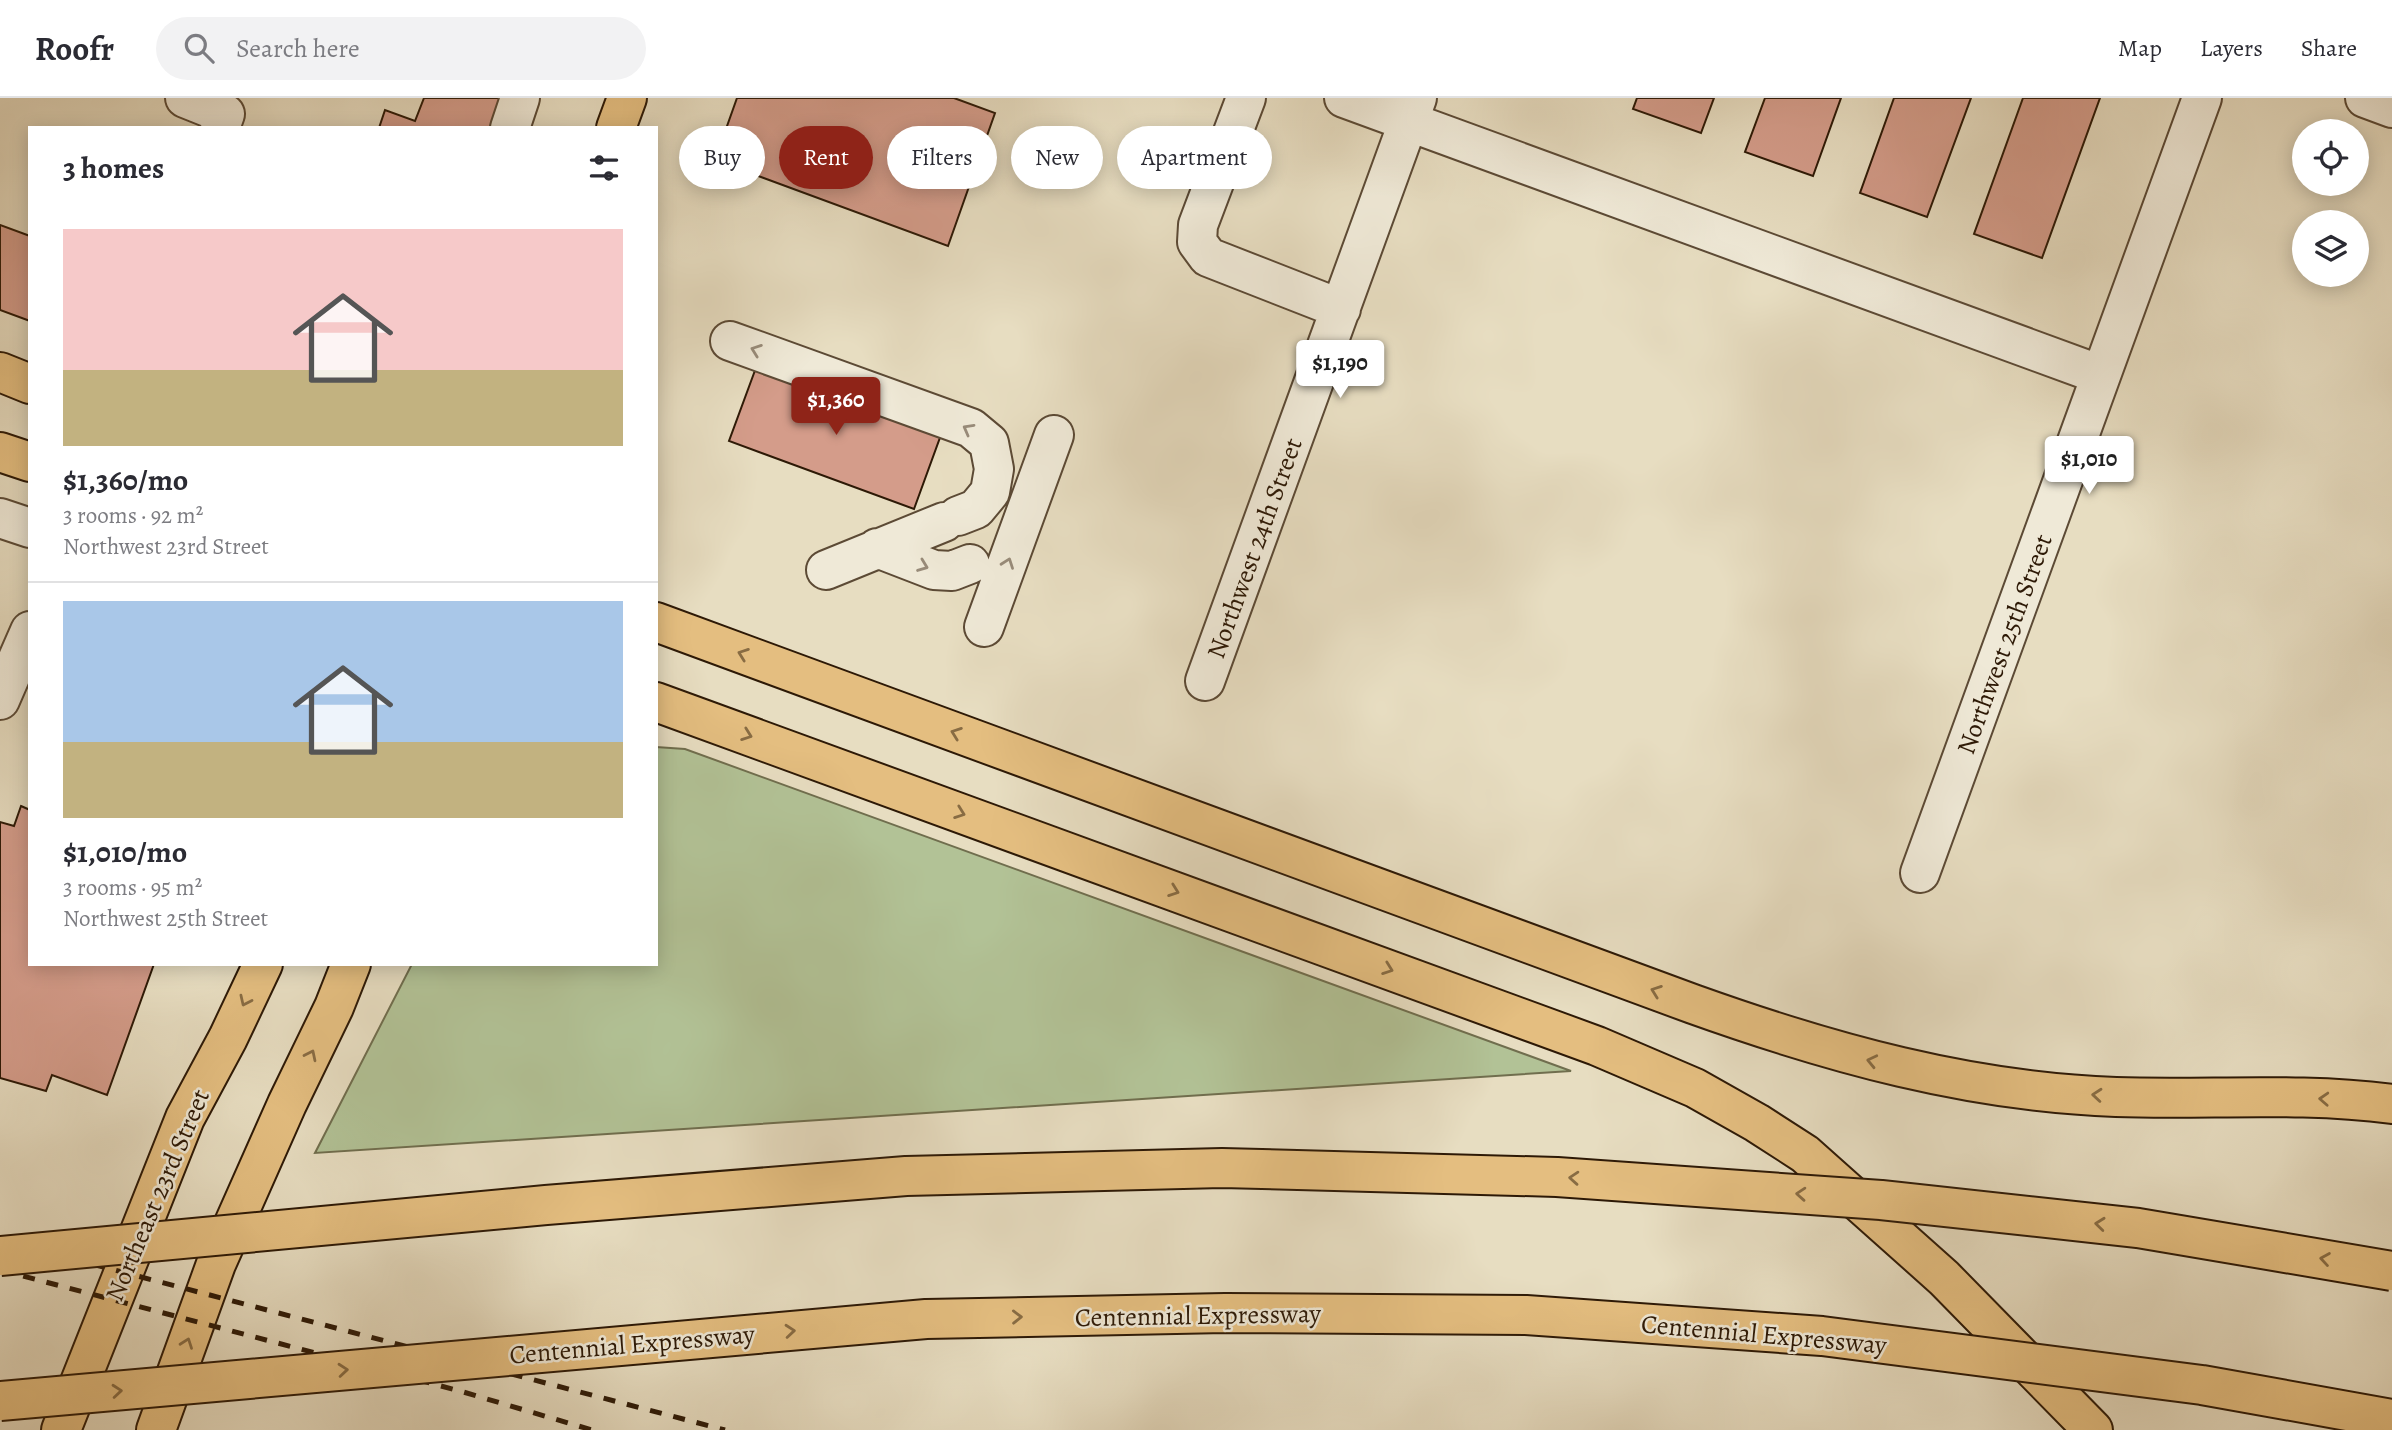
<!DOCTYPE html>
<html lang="en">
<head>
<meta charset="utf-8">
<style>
	body { margin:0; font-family:Alegreya,serif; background:#f2f2f3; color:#2b2b33; height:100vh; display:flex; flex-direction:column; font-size:26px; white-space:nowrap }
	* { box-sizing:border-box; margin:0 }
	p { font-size:23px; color:#7c7c81 }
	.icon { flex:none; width:38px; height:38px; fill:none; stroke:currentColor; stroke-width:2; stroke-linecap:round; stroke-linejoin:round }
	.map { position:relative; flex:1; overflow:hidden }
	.details { position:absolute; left:28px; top:28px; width:630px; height:840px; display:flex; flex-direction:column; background:#fff; border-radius:0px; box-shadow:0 4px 18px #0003 }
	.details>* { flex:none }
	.top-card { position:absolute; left:679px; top:28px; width:665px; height:63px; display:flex; gap:14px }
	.controls { position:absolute; left:2292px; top:21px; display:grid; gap:14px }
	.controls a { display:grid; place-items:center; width:77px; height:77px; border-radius:50%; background:#fff; box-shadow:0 4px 18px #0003; font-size:35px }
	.price { position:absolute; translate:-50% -60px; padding:0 16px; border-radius:7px; background:#fff; color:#222; font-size:23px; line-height:46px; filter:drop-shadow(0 2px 4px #0008) }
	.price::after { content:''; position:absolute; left:50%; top:42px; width:21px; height:16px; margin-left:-10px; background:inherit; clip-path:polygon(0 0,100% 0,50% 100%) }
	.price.active { background:#8f2418; color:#fff }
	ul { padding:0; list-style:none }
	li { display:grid; align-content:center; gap:14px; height:371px; padding:0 35px }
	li+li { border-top:2px solid #e1e1e2 }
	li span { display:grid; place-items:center; height:217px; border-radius:0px; color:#555 }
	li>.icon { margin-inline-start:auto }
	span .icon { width:126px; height:126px; fill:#fffc; stroke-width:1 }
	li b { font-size:30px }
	h2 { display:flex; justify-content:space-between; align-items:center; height:84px; padding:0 35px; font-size:30px }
	.tag { padding:0 24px; border-radius:32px; background:#fff; box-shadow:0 4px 18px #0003; font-size:24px; line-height:63px }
	.tag.active { background:#8f2418; color:#fff }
	header { display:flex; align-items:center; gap:42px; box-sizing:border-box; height:98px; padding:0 35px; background:#fff; border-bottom:2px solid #e1e1e2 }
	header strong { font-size:33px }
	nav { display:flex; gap:38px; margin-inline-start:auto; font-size:24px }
	.search { width:490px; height:63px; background:#f2f2f3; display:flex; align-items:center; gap:18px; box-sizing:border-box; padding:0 24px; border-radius:38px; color:#7c7c81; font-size:26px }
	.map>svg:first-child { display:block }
</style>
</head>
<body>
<header>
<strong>Roofr</strong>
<div class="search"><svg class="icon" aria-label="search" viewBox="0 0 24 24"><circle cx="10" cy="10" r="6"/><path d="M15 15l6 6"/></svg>Search here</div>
<nav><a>Map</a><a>Layers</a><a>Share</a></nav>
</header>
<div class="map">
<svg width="2392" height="1332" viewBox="0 0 2392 1332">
	<rect width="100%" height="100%" fill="#e7ddc1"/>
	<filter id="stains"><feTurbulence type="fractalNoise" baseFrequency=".00286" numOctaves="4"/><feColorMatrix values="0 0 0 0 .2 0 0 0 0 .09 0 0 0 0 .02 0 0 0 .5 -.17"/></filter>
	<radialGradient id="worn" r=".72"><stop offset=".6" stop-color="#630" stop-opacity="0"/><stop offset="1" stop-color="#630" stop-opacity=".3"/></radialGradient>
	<path fill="#b2c296" stroke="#706e4e" stroke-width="2" d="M656,649L685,651L1571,973L315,1055L412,866H656Z"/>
	<path fill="#d49c8a" stroke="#2d1906" stroke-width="2" d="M424,0H504L493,30H379L385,12L415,23Z
		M737,0H954L995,15L948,148L715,62Z
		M1637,0H1714L1701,35L1633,11Z
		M1765,0H1841L1813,78L1745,54Z
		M1894,0H1971L1927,119L1860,95Z
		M2023,0H2100L2042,160L1974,136Z
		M0,127L30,138V223L0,212Z
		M757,267L942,334L914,411L729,343Z
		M21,708L30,712V866H154L107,997L52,977L46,993L0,980V724L14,728Z"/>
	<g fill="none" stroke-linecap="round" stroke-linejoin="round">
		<g stroke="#5c4a35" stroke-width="42">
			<path id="minor" d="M185,0L225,16L220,30
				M1246,0L1198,127L1197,144L1208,159L1341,211
				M1344,0L2101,277
				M2365,0L2392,10
				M510,30L520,0
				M730,243L971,330L989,345L994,371L990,394L976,411L958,418
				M0,420L30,430
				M877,450L934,472L952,473L970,466
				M826,472L944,424
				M984,529L1054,337
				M1205,583L1417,0
				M0,602L30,533
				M1920,775L2202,0"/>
		</g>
		<g stroke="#2d1906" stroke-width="42">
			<path id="major" d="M616,30L627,0
				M0,274L30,286
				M0,354L30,364
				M61,1332L185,1020L228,940L263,866
				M156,1332L216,1166L287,1006L334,909L351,866"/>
		</g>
		<g stroke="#2d1906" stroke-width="42">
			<path id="highway" d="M656,524L1693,906C1830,955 1970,994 2116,999C2208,1002 2301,994 2392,1006
				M656,604L1597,948L1695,990L1757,1025L1805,1056L1944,1180L2093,1332"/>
		</g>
		<use href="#minor" stroke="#efe9d7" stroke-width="38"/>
		<use href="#major" stroke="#e4be80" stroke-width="38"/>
		<use href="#highway" stroke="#e4be80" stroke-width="38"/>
		<path stroke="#2d1906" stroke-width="5" stroke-dasharray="12 12" stroke-linecap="butt" d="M0,1142L725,1332
			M0,1172L460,1293L592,1332"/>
		<g stroke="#2d1906" stroke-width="42" stroke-linecap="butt">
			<path id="highway-bridge" d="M0,1158L546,1107L906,1078L1222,1070L1557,1079L1881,1102L2138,1130L2392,1173
				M0,1303L926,1221L1225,1215L1526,1217L1822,1238L2202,1287L2392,1321"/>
		</g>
		<use href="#highway-bridge" stroke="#e4be80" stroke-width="38"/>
	</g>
	<defs><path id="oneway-chevron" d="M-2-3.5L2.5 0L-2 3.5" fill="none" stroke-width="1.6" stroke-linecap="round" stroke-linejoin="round" transform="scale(1.75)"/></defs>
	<g stroke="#988b79">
		<use href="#oneway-chevron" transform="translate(756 252) rotate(-160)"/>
		<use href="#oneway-chevron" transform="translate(968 331) rotate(-151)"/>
		<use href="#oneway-chevron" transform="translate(1008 465) rotate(-70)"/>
		<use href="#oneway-chevron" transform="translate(923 468) rotate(21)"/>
	</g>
	<g stroke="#886c43">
		<use href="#oneway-chevron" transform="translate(743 556) rotate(-160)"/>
		<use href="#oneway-chevron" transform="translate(956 635) rotate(-160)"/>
		<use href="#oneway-chevron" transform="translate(747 637) rotate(20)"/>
		<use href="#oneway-chevron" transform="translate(960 715) rotate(20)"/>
		<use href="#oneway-chevron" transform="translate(1174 793) rotate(20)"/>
		<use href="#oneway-chevron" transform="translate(1388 871) rotate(20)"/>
		<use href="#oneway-chevron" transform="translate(1656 893) rotate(-160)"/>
		<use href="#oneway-chevron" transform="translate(245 903) rotate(115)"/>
		<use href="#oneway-chevron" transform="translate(311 957) rotate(-64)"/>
		<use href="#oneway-chevron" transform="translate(1872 963) rotate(-167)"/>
		<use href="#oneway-chevron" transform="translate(2097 997) rotate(-175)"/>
		<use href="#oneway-chevron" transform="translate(2324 1001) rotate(-177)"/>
		<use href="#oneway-chevron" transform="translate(1574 1080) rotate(-176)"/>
		<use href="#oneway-chevron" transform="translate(1801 1096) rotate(-176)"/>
		<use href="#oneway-chevron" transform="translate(2100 1126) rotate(-174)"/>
		<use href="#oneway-chevron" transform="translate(2325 1161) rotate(-171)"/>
		<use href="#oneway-chevron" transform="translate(1017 1219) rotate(-1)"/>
		<use href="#oneway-chevron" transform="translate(790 1233) rotate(-5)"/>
		<use href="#oneway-chevron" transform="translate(187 1245) rotate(-70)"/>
		<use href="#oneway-chevron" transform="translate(343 1272) rotate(-5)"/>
		<use href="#oneway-chevron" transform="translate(117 1293) rotate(-5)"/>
	</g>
	<g text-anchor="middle" stroke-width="5" stroke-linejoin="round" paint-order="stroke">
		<g font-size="26" fill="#2d1906" stroke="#efe9d7">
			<text transform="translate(1254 450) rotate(-70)" y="9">Northwest 24th Street</text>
			<text transform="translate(2004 546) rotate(-70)" y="9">Northwest 25th Street</text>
			<text transform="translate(157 1097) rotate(-67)" y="9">Northeast 23rd Street</text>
			<text transform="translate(1198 1217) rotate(-1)" y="9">Centennial Expressway</text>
			<text transform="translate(1764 1236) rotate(5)" y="9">Centennial Expressway</text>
			<text transform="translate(632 1246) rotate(-5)" y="9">Centennial Expressway</text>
		</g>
	</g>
	<rect width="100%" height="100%" filter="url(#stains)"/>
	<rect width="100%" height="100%" fill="url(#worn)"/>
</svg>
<div class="controls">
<a><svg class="icon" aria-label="locate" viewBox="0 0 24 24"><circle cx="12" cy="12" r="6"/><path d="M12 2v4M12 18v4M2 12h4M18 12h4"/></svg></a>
<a><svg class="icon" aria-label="layers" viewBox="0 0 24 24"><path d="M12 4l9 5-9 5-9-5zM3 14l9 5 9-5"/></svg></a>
</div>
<b class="price" style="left:1340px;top:302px">$1,190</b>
<b class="price active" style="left:836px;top:339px">$1,360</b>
<b class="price" style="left:2089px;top:398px">$1,010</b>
<div class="top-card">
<a class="tag">Buy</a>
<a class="tag active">Rent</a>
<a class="tag">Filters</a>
<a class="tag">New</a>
<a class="tag">Apartment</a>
</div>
<section class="details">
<h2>3 homes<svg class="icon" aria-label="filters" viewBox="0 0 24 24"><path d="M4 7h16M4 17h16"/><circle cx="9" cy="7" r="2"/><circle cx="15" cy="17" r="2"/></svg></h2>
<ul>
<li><span style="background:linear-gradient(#f6c9c9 65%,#c2b280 0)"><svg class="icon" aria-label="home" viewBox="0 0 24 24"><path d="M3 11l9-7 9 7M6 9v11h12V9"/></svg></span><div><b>$1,360/mo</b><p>3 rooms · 92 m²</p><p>Northwest 23rd Street</p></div></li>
<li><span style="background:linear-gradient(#a9c7e8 65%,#c2b280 0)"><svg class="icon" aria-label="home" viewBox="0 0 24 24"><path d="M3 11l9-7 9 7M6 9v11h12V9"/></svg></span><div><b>$1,010/mo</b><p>3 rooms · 95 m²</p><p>Northwest 25th Street</p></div></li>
</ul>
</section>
</div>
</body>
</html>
